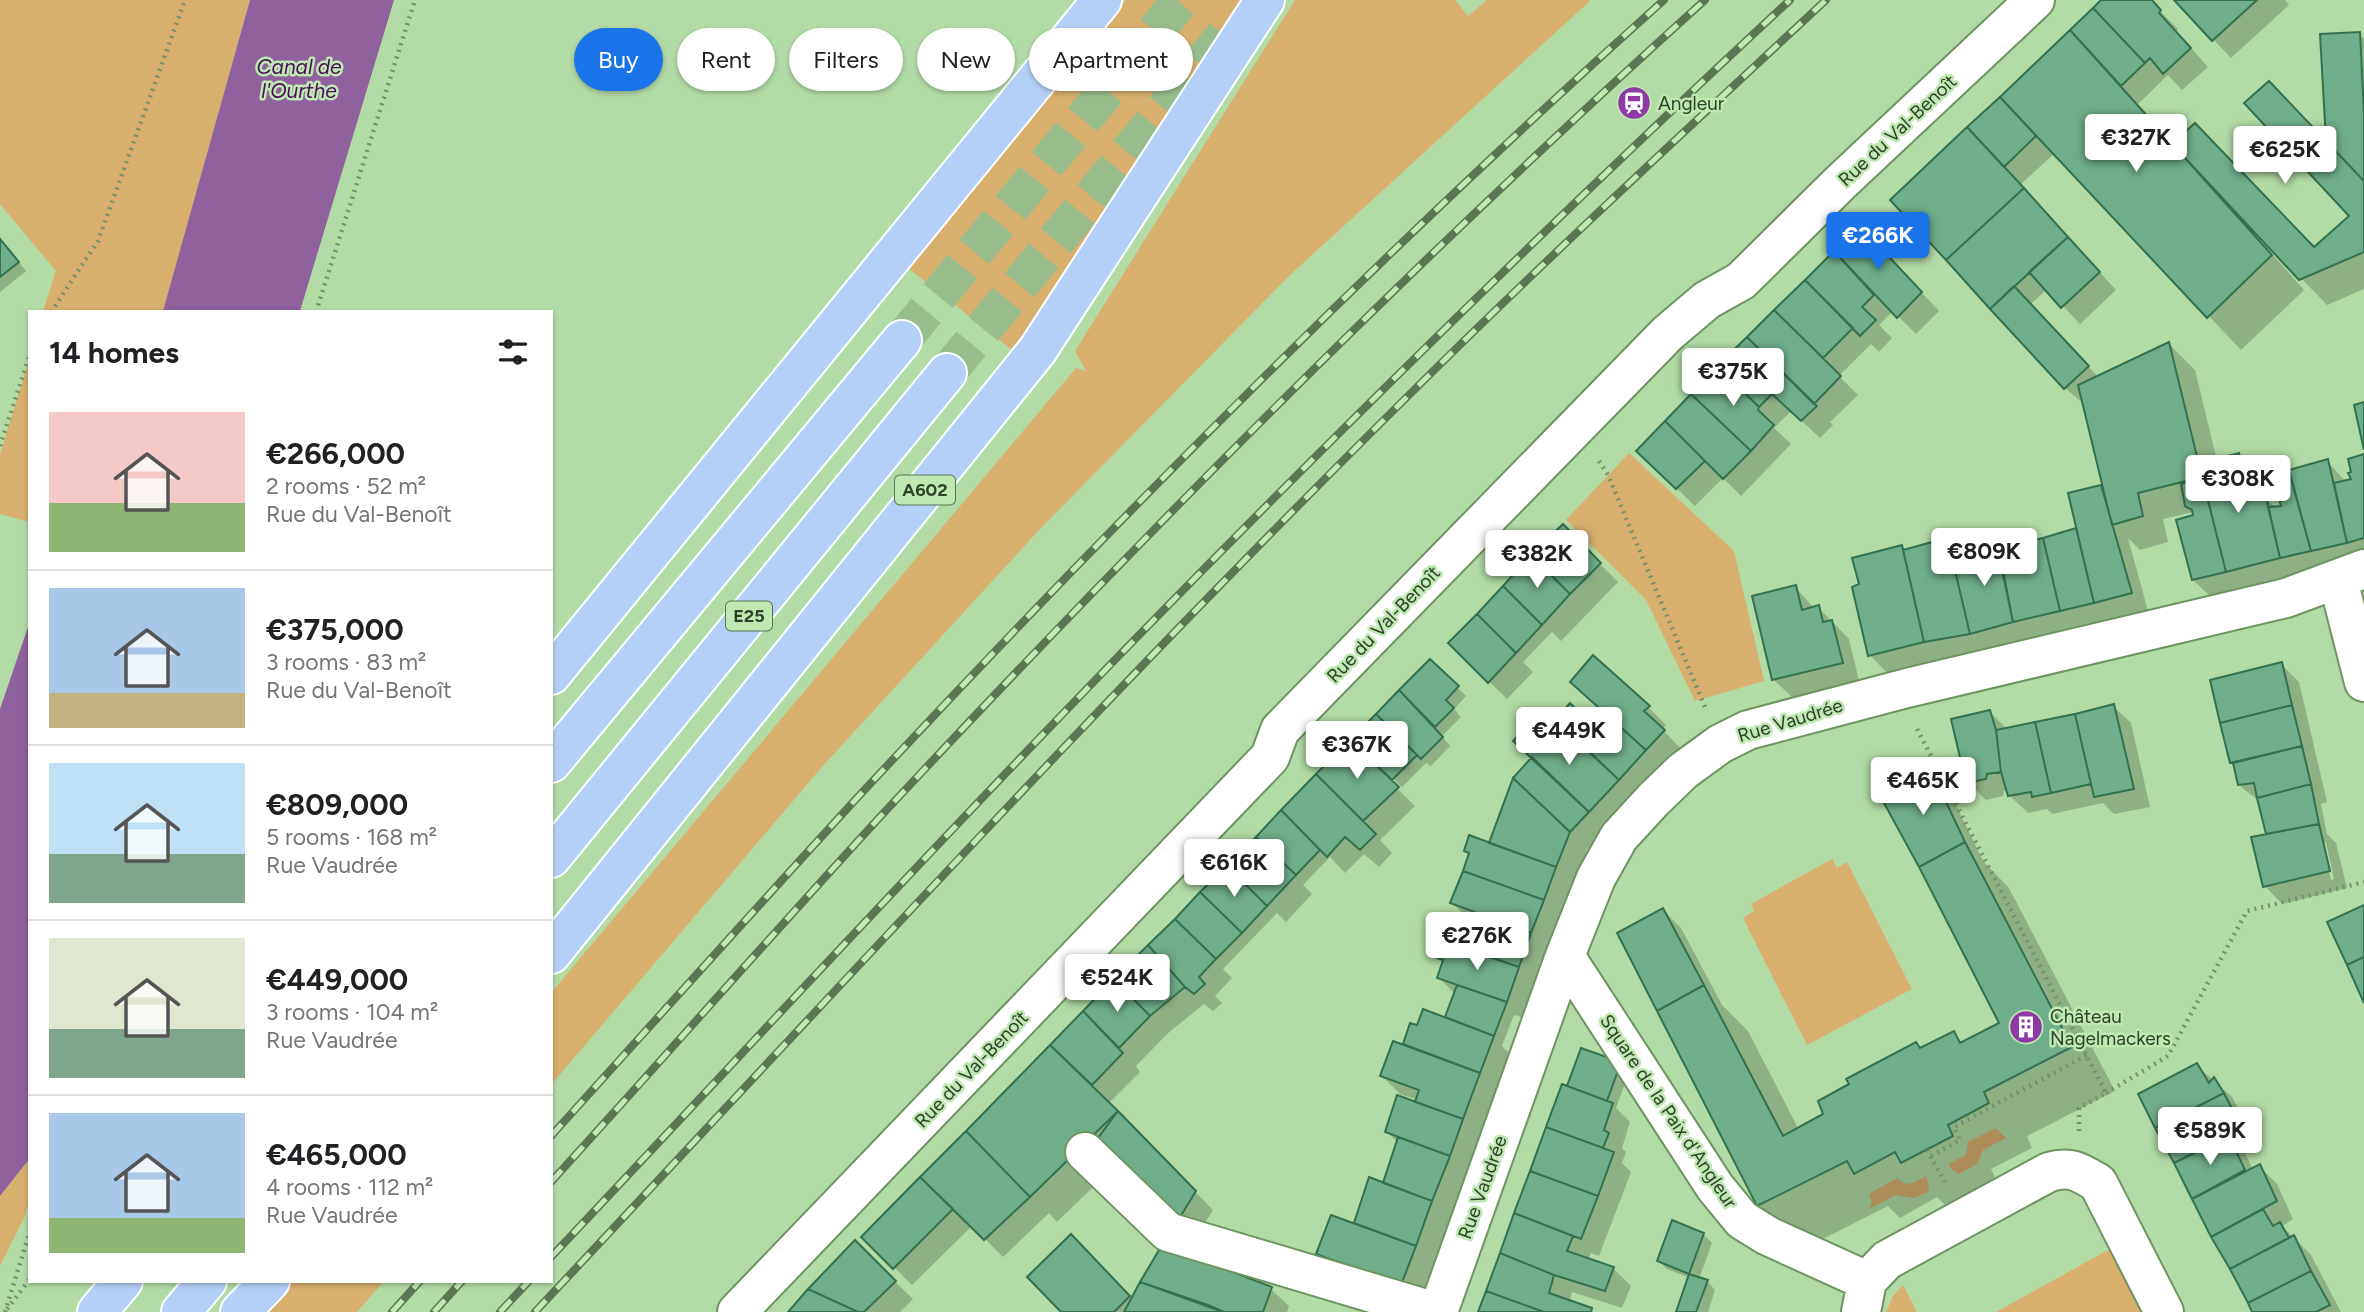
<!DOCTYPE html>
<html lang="en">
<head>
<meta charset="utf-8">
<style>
	body { margin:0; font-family:Figtree,sans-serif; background:#f6f6f6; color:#202124; height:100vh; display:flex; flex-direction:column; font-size:26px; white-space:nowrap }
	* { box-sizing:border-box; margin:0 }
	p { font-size:23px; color:#757577 }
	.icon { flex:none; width:38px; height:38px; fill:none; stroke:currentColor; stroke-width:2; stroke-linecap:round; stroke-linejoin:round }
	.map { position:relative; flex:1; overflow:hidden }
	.panel { position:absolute; left:28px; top:310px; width:525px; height:973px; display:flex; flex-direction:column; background:#fff; border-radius:0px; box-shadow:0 2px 5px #0004 }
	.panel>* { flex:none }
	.banner { position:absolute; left:574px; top:28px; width:665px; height:63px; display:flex; gap:14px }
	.price { position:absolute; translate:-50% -60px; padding:0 16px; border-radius:7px; background:#fff; color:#222; font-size:23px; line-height:46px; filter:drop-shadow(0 2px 4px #0008) }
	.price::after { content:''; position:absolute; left:50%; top:42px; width:21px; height:16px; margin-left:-10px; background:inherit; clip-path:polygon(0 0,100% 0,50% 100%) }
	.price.on { background:#1a73e8; color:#fff }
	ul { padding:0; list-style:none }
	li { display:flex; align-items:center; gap:21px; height:175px; padding:0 21px }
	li+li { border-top:2px solid #e0e0e0 }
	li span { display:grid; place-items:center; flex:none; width:196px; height:140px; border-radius:0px; color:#555 }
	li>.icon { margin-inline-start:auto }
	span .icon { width:84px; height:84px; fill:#fffc; stroke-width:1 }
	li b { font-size:30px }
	h2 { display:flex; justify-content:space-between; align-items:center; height:84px; padding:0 21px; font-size:30px }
	.tag { padding:0 24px; border-radius:32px; background:#fff; box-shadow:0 2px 5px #0004; font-size:24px; line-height:63px }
	.tag.on { background:#1a73e8; color:#fff }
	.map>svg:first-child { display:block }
</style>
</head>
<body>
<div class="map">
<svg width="2364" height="1312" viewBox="0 0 2364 1312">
	<rect width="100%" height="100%" fill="#b3dba6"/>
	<path fill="#d9af6e" d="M0,0H250L163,311H43L56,271L0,204Z
		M1126,0H1244L1034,321L1011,349L908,268Z
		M1295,0H1455L1468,16L1487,0H1591L1289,276L1040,529L821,768L551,1085V993L1076,368L1086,371L1075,351Z
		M30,356V522L0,514V455Z
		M1629,453L1734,551L1764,681L1695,701L1646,600L1566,520Z
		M1832,859L1837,868L1847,862L1912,989L1807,1045L1743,918L1754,911L1751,904Z
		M1996,1128L2006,1138L1983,1150L1977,1164L1959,1174L1951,1169L1949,1164L1966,1155L1968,1142Z
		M30,1158V1196L25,1216L0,1266V1196Z
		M1926,1176L1929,1185L1928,1192L1913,1198L1896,1195L1869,1209L1872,1202L1869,1194L1897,1178C1907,1189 1915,1182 1926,1176Z
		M2110,1249L2143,1312H1996Z
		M287,1281H384L357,1312H256Z
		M1903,1285L1917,1312H1886L1893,1296Z"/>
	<path fill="#8f619d" d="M250,0H394L300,311H163Z
		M30,621V1158L0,1196V709Z"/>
	<path fill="#0003" fill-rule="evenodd" d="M2104,0H2149L2178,29L2176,31L2208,67L2182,90L2168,75L2138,104L2174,144L2314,249L2351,216L2328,144L2359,34L2364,39V289L2327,305L2257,232L2255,235L2304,290L2241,350L2055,153L2020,185L2116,290L2080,324L2047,289L2031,304L2098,377L2169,344L2195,370L2217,461L2239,455L2257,472L2263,498H2265L2276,508H2283L2282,473L2286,466L2291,471L2327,461L2346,482L2353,480L2364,456V559L2211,597L2193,580L2196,516L2193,512L2163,519L2168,542L2140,550L2128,538L2148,611L1988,651L1942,659L1887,673L1870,655L1861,585L1901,547L1905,551L1931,544L1950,565L1974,558L1996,542L2010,556L2019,538L2025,544L2078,530L2101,487L2106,492L2084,404L2065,388L1892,200Z
		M2176,0H2285L2289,5L2231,58Z
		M1861,229L1939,311L1916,334L1893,311L1879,325L1892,338L1879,352L1871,344L1839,376L1858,395L1830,422L1833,425L1820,438L1791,411L1774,428L1791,444L1741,496L1723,478L1695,506L1638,451L1747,339Z
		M0,239L26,271L0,292Z
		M1563,527L1618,582L1561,641L1552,632L1523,662L1533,672L1507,699L1450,643Z
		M1795,587L1814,608L1818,607L1849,639L1859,681L1792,697L1774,680L1754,598Z
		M1430,661L1466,696L1454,709L1461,717L1442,736L1450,746L1431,766L1426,763L1402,787L1357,745L1355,747L1415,806L1380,840L1392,853L1379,867L1364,854L1345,873L1330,857L1303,885L1312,894L1286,922L1277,913L1223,969L1232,978L1215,996L1222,1003L1213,1011L1204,1004L1167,1034L1136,1066L1140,1072L1108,1104L1213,1210L1196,1238L1121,1160L1057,1222L1049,1213L1003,1257L972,1226L912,1285L864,1237Z
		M2281,664L2299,682L2327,802L2321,804L2327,834L2336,843L2347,888L2282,904L2265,886L2269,835L2260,802L2239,785L2235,766L2231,763ZM2322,843H2326L2334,879L2331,880Z
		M2113,706L2131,723L2150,807L2114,814L2103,803L2052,814L2047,809L2028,813L2010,796L2008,791H2004L2003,796L1986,800L1968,782L1990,712L2007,729Z
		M1648,707L1666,725L1662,729L1681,749L1587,850L1525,1018L1514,1015L1502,1046L1511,1055L1419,1302L1336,1272L1318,1254L1355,1226L1370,1180L1384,1185L1398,1143L1387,1132L1416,1104L1418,1100L1400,1094L1382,1076L1404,1046L1412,1025L1418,1027L1452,1022L1447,1017L1455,994L1439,978L1444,962L1439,958L1444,945L1437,938L1474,928L1475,923L1470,920L1452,903L1470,855L1466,851L1490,845L1563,756L1594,728Z
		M1930,770L1948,788L1983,861L2009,888L2115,1091L2027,1136L2032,1148L1991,1169L1996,1180L1946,1206L1937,1197L1900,1218L1888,1206L1803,1249L1759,1205L1663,910L1681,928L1722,1005L1748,1031L1799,1130L1825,1115L1916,1044L1922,1049L1953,1034L1963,1043L2001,1024Z
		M1582,1050L1629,1072L1616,1108L1630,1122L1622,1148L1626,1152L1622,1163L1631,1172L1599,1256L1591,1253L1588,1260L1613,1268L1631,1286L1622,1308L1572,1292L1569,1302L1593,1312H1480L1563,1087L1568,1088Z
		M2196,1065L2232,1097L2259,1146L2245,1154L2253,1169L2259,1166L2277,1184L2293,1219L2282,1226L2311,1255L2341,1312H2253L2140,1095Z
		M1703,1234L1712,1243L1699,1279L1707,1281L1715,1290L1708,1312H1677L1690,1278L1667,1269L1659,1261Z
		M1071,1237L1133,1301L1271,1289L1289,1306L1287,1312H1063Z
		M855,1243L913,1299L900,1312H789Z"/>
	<path fill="#6fae8a" stroke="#327150" stroke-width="2" d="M2101,0H2152L2161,10L2159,13L2191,48L2163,74L2150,58L2145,63L2093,8Z
		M2174,0H2257L2212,41Z
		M2093,8L2145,63L2121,86L2070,30Z
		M2070,30L2272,255L2207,318L2000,97Z
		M2360,32L2364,115V181L2326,141L2320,34Z
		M2269,81L2364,181V252L2299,280L2172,144L2195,123L2314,247L2349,216L2244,103Z
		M2000,97L2036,136L2004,167L1967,127Z
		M1967,127L2024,188L1946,260L1890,200Z
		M2024,188L2068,237L1990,309L1946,260Z
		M1861,227L1922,292L1897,318L1834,251Z
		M2068,237L2100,272L2061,308L2029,272Z
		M0,239L19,262L0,277Z
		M1834,251L1874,295L1862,307L1876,320L1860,336L1805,280Z
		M1805,280L1853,328L1823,358L1774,310Z
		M2014,286L2089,366L2064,389L1990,309Z
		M1774,310L1841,376L1814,404L1747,337Z
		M1747,337L1817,406L1801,421L1772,394L1759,407L1717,366Z
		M2169,342L2202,477L2138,493L2143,516L2112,525L2078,385Z
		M1717,366L1759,407L1758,410L1774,425L1751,451L1691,394Z
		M1691,394L1751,451L1723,479L1665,421Z
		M2364,402V450L2354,405Z
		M1665,421L1705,461L1676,489L1636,451Z
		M2239,453L2250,500L2266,496L2280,558L2226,572L2199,464Z
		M2364,454V538L2347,543L2334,483L2351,479L2348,473L2351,472L2348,459Z
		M2328,459L2347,543L2311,551L2289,470Z
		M2287,464L2311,551L2280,558L2268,507L2281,506L2272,474L2280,472L2279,466Z
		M2202,477L2226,572L2192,580L2176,520L2193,515L2192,510L2185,506L2181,484Z
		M2101,485L2132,593L2094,603L2068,493Z
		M1563,524L1601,563L1570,594L1531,555Z
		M2076,528L2094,603L2060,611L2043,538Z
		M2020,536L2022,543L2043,538L2060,611L2013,622L2000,560L2009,556L2005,539Z
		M1997,540L2013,622L1970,634L1953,562L1972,557L1970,545Z
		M1932,542L1938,566L1953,562L1970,634L1924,642L1903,550Z
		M1902,545L1924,642L1868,656L1852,587L1859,584L1852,558Z
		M1531,555L1570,594L1542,625L1503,586Z
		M1796,585L1802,610L1819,605L1823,622L1832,620L1843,663L1772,680L1752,596Z
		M1503,586L1542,625L1516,653L1477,614Z
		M1477,614L1516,653L1488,683L1448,643Z
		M1593,655L1650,706L1644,711L1665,730L1646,750L1570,682Z
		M1430,659L1459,686L1446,700L1454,708L1435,727L1399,690Z
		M2282,662L2292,705L2220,723L2210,680Z
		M1399,690L1443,737L1421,759L1376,714Z
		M1570,703L1593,726L1605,713L1646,750L1619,780L1555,720Z
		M2114,704L2134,789L2094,797L2075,714Z
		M2292,705L2302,746L2230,763L2220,723Z
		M1990,710L1996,730L2001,772L1987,774L1986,779L1966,783L1951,719Z
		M1376,714L1417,755L1392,780L1350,740Z
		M2075,714L2091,784L2051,793L2035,722Z
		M2035,722L2051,793L2032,797L2031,792L2008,796L2001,772L1996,730Z
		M1530,723L1563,754L1576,739L1619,780L1589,812L1513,741Z
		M1350,740L1399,787L1363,821L1316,774Z
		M2302,746L2311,784L2257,798L2254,783L2238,785L2233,763Z
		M1532,757L1589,812L1570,832L1513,778Z
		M1930,768L1965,842L1919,867L1879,794Z
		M1316,774L1376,834L1360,850L1345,837L1327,857L1281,810Z
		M1513,778L1570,832L1556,867L1489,843Z
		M2311,784L2319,824L2266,834L2257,798Z
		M1281,810L1320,850L1296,875L1256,837Z
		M2319,824L2330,871L2263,887L2251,837Z
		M1469,835L1556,867L1544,900L1463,871L1469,853L1464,851Z
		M1256,837L1296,875L1267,906L1227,866Z
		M1965,842L2072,1047L1984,1092L1989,1103L1948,1125L1953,1136L1901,1163L1895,1152L1854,1174L1847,1161L1757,1206L1657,1011L1704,985L1783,1136L1823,1114L1818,1101L1849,1084L1846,1079L1916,1042L1920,1048L1954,1031L1960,1043L1999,1023L1919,867Z
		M1227,866L1267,906L1242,933L1200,892Z
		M1463,871L1544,900L1531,933L1450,903Z
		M1200,892L1242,933L1216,959L1175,919Z
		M2364,905V957L2347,965L2327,922Z
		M1663,908L1704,985L1657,1011L1617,933Z
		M1477,914L1531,933L1519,967L1435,938L1443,915L1472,926Z
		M1175,919L1216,959L1199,977L1205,984L1194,994L1185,987L1148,945Z
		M1443,941L1519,967L1507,1002L1437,978L1443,960L1437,958Z
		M1148,945L1185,987L1150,1016L1114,979Z
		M2364,957V1003L2347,965Z
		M1114,979L1150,1016L1119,1048L1083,1011Z
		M1457,985L1507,1002L1494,1036L1445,1017Z
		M1423,1009L1494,1036L1480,1073L1403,1044L1410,1023L1417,1025Z
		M1083,1011L1123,1053L1092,1085L1050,1045Z
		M1393,1041L1480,1073L1463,1119L1415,1102L1419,1090L1380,1076Z
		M1050,1045L1118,1111L1030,1197L966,1131Z
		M1581,1048L1621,1062L1607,1101L1567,1086Z
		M2197,1063L2209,1083L2214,1077L2224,1093L2155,1128L2138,1094Z
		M1562,1084L1613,1103L1604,1130L1609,1133L1603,1148L1546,1127Z
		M2224,1093L2242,1128L2174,1163L2155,1128Z
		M1397,1095L1463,1119L1450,1156L1385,1132Z
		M1118,1111L1196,1191L1177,1222L1098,1138Z
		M1546,1127L1614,1152L1598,1196L1530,1171Z
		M966,1131L1030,1197L984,1240L920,1177Z
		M2229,1136L2245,1170L2192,1199L2174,1163Z
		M1398,1137L1450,1156L1432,1201L1383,1183Z
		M2260,1164L2277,1201L2211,1237L2192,1199Z
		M1530,1171L1598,1196L1581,1239L1514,1213Z
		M920,1177L953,1209L893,1269L861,1237Z
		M1369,1177L1432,1201L1416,1246L1354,1223Z
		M2263,1209L2273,1226L2280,1222L2289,1238L2230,1269L2211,1237Z
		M1514,1213L1573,1236L1567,1251L1614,1267L1605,1291L1554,1275L1500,1253Z
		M1331,1215L1416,1246L1401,1285L1316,1254Z
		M1672,1220L1704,1233L1689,1274L1657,1261Z
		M1071,1234L1130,1296L1114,1312H1061L1027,1277Z
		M2294,1235L2311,1271L2248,1303L2230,1269Z
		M855,1240L896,1281L864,1312H858L808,1289Z
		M1162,1245L1272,1287L1263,1312H1223L1140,1282Z
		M1500,1253L1554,1275L1549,1293L1592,1308L1591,1312H1544L1486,1291Z
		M2311,1271L2330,1305L2316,1312H2252L2248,1303Z
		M1689,1274L1708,1280L1696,1312H1676Z
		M1140,1282L1208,1305L1224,1312H1124Z
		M808,1289L858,1312H788Z
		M1486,1291L1544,1312H1478Z"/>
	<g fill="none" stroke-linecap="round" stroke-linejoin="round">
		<path stroke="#99bc8d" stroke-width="38" stroke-dasharray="38 19" stroke-linecap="butt" d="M902,340L1181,0
			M947,373L1230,29"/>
		<g stroke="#6e9461" stroke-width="42">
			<path id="minor" d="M2338,580L2364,682
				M1565,956L1715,1187L1742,1220L1768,1236L1867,1281
				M1085,1152L1168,1232L1436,1312
				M737,1312L1270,757L1280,730L1668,333L1707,300L1741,281L1840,183L2035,0
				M1438,1312L1565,956L1596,878L1619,837L1653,800L1683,771L1720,744L1748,730L1907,688L2286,598L2364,569
				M1861,1312L1867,1281L1887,1260L2049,1172C2071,1166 2078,1171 2098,1183L2164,1312"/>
		</g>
		<g stroke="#fff" stroke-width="42">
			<path id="highway" d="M551,675L1102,0
				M551,763L902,340
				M551,858L947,373
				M551,954L1037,351L1265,0
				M97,1312L123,1281
				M181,1312L207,1281
				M240,1312L270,1281"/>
		</g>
		<path stroke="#74916b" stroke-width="4.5" stroke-dasharray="2 5" stroke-linecap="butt" d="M51,312L98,241L185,0
			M316,312L415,0
			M0,446L30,354
			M1599,461L1608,475L1705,707
			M1917,729L2106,1093L2079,1108V1131
			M2106,1093L2168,1056L2247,911L2364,882
			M1927,1150L1945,1182
			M1931,1156L1960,1140L1954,1127L2087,1055
			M7,1309L30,1279
			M5,1312L30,1231"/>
		<use href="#minor" stroke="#fff" stroke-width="38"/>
		<use href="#highway" stroke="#b5d0f8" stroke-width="38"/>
		<g stroke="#5c7554" stroke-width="8">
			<path id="rail" d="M551,1136C653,1023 754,910 857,798C1114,521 1382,252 1664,0
				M551,1182C661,1061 769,938 879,818C1143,534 1417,259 1705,0
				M551,1257C748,1048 942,837 1142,632C1353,416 1569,205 1790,0
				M392,1312L420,1281
				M434,1312L462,1281
				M500,1312L529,1281
				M535,1312C824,1004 1109,691 1410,394C1545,260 1686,130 1826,0"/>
		</g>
		<use href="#rail" stroke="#bfe8b2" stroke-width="5" stroke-dasharray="16" stroke-linecap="butt"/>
	</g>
	<defs>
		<g id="station-disc" transform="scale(1.75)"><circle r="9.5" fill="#8e39a6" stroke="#bfe8b2"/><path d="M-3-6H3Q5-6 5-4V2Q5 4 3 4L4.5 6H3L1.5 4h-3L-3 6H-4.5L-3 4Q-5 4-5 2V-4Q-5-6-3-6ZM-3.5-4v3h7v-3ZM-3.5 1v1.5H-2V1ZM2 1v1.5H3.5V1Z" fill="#fff"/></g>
		<g id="building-disc" transform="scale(1.75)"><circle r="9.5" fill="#8e39a6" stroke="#bfe8b2"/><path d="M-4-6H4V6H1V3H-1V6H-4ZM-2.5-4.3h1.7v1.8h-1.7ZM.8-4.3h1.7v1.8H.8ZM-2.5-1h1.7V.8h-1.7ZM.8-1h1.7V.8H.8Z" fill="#fff"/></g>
	</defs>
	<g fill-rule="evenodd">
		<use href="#station-disc" x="1634" y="103"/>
		<use href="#building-disc" x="2026" y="1027"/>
	</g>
	<g text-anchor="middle" stroke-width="5" stroke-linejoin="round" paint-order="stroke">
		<g fill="#bfe8b2" stroke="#5b7354" stroke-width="2">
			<rect x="895" y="475.5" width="60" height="29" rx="5"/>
			<rect x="726" y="601.5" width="46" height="29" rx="5"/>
		</g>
		<g font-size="18" font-weight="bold" fill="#30412b">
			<text x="925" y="496">A602</text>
			<text x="749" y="622">E25</text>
		</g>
		<g font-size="19" fill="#30412b" stroke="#bfe8b2" text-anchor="start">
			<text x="1658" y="110">Angleur</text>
			<text x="2050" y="1023">Château<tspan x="2050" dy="22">Nagelmackers</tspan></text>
		</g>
		<g font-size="19" fill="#30412b" stroke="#bfe8b2">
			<text transform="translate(1897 130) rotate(-43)" y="7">Rue du Val-Benoît</text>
			<text transform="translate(1383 624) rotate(-46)" y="7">Rue du Val-Benoît</text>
			<text transform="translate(1790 720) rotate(-17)" y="7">Rue Vaudrée</text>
			<text transform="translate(971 1069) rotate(-46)" y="7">Rue du Val-Benoît</text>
			<text transform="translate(1669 1111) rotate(56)" y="7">Square de la Paix d'Angleur</text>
			<text transform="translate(1482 1187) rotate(-70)" y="7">Rue Vaudrée</text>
		</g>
		<g font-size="21" font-style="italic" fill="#4b0d5b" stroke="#bfe8b2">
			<text x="299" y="74">Canal de<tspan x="299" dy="24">l'Ourthe</tspan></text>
		</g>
	</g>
</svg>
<b class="price" style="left:2136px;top:174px">€327K</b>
<b class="price" style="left:2285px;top:186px">€625K</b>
<b class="price on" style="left:1878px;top:272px">€266K</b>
<b class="price" style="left:1733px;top:408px">€375K</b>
<b class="price" style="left:2238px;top:515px">€308K</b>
<b class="price" style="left:1984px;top:588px">€809K</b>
<b class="price" style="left:1537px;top:590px">€382K</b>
<b class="price" style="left:1569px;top:767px">€449K</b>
<b class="price" style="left:1357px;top:781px">€367K</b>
<b class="price" style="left:1923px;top:817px">€465K</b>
<b class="price" style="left:1234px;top:899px">€616K</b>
<b class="price" style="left:1477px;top:972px">€276K</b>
<b class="price" style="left:1117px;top:1014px">€524K</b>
<b class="price" style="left:2210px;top:1167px">€589K</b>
<div class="banner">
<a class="tag on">Buy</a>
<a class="tag">Rent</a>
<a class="tag">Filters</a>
<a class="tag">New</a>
<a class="tag">Apartment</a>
</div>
<section class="panel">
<h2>14 homes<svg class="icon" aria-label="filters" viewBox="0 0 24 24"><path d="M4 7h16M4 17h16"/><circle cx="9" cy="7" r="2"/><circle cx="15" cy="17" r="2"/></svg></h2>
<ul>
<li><span style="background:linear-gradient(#f6c9c9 65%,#8fb573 0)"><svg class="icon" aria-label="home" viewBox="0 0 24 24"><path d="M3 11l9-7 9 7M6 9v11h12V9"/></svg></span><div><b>€266,000</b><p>2 rooms · 52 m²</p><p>Rue du Val-Benoît</p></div></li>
<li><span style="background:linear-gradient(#a9c7e8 75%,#c2b280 0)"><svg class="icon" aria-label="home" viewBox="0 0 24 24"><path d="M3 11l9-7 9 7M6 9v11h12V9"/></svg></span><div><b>€375,000</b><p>3 rooms · 83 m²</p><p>Rue du Val-Benoît</p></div></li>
<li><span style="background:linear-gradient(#bfe0f5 65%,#7fa58c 0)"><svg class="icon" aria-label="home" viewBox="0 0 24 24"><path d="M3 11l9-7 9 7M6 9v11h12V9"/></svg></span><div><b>€809,000</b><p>5 rooms · 168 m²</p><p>Rue Vaudrée</p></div></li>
<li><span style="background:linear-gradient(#dfe7d0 65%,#7fa58c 0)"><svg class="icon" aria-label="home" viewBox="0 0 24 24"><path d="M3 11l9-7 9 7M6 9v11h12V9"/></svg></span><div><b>€449,000</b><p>3 rooms · 104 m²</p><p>Rue Vaudrée</p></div></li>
<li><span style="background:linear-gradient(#a9c7e8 75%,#8fb573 0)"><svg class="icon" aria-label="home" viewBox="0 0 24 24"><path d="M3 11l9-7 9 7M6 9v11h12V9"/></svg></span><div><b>€465,000</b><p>4 rooms · 112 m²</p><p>Rue Vaudrée</p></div></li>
</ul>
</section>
</div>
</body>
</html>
